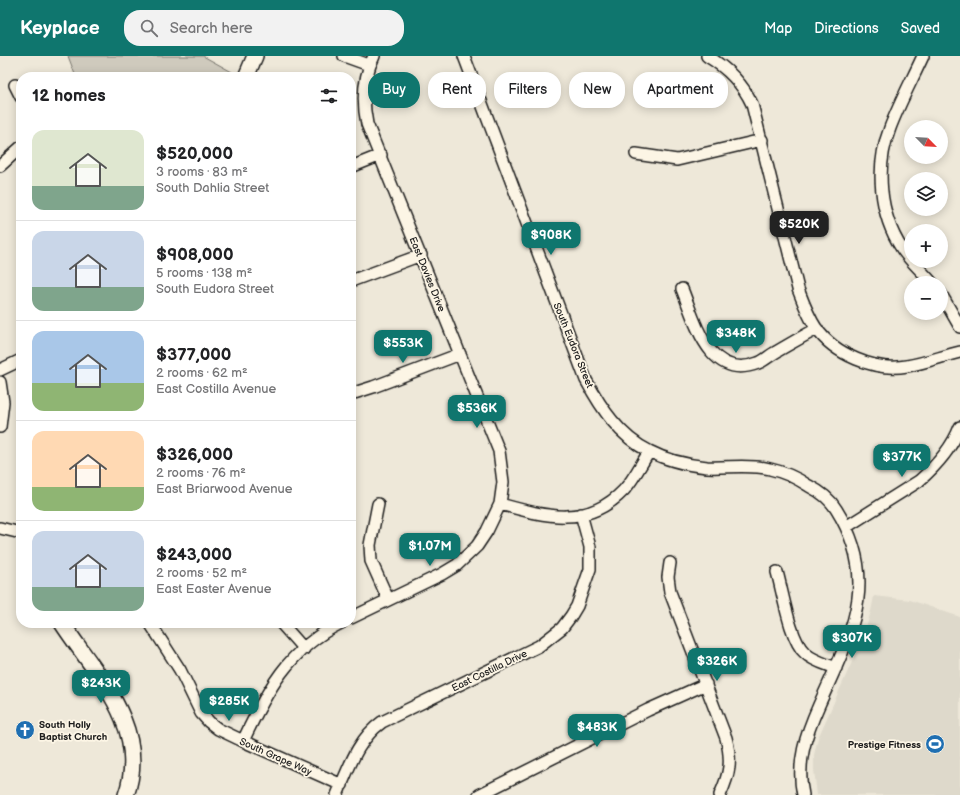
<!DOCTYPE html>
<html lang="en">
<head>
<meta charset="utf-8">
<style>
	body { margin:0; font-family:"Balsamiq Sans",sans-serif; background:#f2f2f2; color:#202124; height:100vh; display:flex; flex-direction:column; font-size:15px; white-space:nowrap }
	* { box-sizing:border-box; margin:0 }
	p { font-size:13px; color:#757577 }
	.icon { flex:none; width:22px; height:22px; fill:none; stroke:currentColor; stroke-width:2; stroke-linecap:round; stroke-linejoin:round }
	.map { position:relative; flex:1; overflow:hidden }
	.drawer { position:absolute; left:16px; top:16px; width:340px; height:556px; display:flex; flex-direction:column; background:#fff; border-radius:16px; box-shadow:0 2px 10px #0003 }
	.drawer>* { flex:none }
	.top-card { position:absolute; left:368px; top:16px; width:380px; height:36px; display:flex; gap:8px }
	.needle { width:26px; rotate:114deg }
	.tools { position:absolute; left:904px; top:64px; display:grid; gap:8px }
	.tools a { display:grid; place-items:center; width:44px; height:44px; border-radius:50%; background:#fff; box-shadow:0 2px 10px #0003; font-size:20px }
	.price { position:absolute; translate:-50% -34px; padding:0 9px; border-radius:8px; background:#0f766e; color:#fff; font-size:13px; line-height:26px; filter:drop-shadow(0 1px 2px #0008) }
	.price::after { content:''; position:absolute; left:50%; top:24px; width:12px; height:9px; margin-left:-6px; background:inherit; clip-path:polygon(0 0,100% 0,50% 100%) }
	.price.on { background:#222; color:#fff }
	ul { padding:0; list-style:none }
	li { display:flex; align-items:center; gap:12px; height:100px; padding:0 16px }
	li+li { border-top:1px solid #e0e0e0 }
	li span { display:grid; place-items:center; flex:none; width:112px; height:80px; border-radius:12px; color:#555 }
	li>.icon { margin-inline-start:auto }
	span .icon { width:48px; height:48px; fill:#fffc; stroke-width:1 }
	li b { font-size:17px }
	h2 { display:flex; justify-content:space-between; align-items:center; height:48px; padding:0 16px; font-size:17px }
	.chip { padding:0 14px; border-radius:16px; background:#fff; box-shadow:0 2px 10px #0003; font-size:14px; line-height:36px }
	.chip.on { background:#0f766e; color:#fff }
	header { display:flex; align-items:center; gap:24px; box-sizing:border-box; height:56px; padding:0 20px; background:#0f766e; color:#fff }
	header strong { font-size:19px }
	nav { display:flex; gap:22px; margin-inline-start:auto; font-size:14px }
	.search { width:280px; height:36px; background:#f2f2f2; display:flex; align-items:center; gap:10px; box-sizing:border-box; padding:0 14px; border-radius:16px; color:#757577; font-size:15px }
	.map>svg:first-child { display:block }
</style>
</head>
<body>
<header>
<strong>Keyplace</strong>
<div class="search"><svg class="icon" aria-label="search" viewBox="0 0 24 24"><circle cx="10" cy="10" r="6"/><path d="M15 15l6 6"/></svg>Search here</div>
<nav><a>Map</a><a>Directions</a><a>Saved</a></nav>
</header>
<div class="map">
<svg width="960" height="739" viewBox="0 0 960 739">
	<rect width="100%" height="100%" fill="#eee8d9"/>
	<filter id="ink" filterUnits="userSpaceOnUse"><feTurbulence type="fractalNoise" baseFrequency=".025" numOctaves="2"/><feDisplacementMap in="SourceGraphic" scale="8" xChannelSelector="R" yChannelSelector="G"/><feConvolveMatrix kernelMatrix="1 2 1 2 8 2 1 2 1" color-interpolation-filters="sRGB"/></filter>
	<g filter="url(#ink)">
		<path fill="#ded9cb" d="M874,540L910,544L960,561V739H817L814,714V699L818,682L864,579L871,555Z"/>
		<path fill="#cfcabd" stroke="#76736c" d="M68,0H203L232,16L230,21H76Z"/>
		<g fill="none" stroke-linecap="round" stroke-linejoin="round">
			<g stroke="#1c1c1c" stroke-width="14">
				<path id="street" d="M344,0L369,9
					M464,0L586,324C601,352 620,381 649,395C666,404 688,409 707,411C728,412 749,408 770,413C784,416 797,422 809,430C819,435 830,443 836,453C882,526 850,579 819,649C806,678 796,707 803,739
					M707,0C727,12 742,26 752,48L798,233C803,246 808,260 816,272C834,298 875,316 907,310C925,307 943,300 960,296
					M923,0C912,24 899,48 890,72C875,111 879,158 902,193C911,206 922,215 932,227
					M15,29L21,41
					M636,98L677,104L762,84
					M0,110L21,91
					M351,111L381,99
					M351,225L421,199
					M682,233C695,265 709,326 758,307C764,305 770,299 776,296C790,288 803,280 817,273
					M941,238L960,271
					M0,314L21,304
					M0,326L3,346L0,371
					M351,338L373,331L460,298
					M378,448L370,489L371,505L388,543
					M500,448C544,460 587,473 624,434C634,423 641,408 649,396
					M846,471L919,425C936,410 952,392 960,371
					M0,472L21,477
					M670,507L668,521L670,536L726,682C732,705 730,717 720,739
					M777,516C783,537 790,584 805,597C813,605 826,608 836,612
					M351,562L442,518L457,509L477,490L487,475L500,448L503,426L499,395L367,68C362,44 363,22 374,0
					M150,567L180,614L201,657L209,666L218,673L243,685L342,729
					M281,567L304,593
					M243,685C266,636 289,592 341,567
					M337,739C349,712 357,684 382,666L539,590L562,572L571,560L577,550L590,513V491L581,458
					M479,739L648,654L706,628"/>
			</g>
			<g stroke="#1c1c1c" stroke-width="18">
				<path id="secondary" d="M246,21L255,0
					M62,567C96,619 150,672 126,739"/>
			</g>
			<use href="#street" stroke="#fcf5e5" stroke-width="11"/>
			<use href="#secondary" stroke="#fcf5e5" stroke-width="15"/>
		</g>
	</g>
	<defs>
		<g id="church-disc" transform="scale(1)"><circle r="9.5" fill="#1f6fb2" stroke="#fcf5e5"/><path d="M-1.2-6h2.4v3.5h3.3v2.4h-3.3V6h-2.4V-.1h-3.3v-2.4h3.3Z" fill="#fff"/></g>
		<g id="stadium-disc" transform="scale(1)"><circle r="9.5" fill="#1f6fb2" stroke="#fcf5e5"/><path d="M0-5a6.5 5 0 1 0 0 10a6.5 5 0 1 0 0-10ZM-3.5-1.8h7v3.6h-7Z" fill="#fff"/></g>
	</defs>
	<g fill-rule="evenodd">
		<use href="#church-disc" x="25" y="674"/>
		<use href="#stadium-disc" x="935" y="688"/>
	</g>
	<g text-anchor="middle" stroke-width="3.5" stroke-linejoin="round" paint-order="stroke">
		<g font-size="10" fill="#1c1c1c" stroke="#fcf5e5">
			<text transform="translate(428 218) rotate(68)" y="4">East Davies Drive</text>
			<text transform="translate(574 289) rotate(68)" y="4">South Eudora Street</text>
			<text transform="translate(489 614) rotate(-26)" y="4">East Costilla Drive</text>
			<text transform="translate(276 700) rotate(24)" y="4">South Grape Way</text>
		</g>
		<g font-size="10" font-weight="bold" fill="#1c1c1c" stroke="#fcf5e5" text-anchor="start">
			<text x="39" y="672">South Holly<tspan x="39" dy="12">Baptist Church</tspan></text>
			<text x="921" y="692" text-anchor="end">Prestige Fitness</text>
		</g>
	</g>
</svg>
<div class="tools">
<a><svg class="needle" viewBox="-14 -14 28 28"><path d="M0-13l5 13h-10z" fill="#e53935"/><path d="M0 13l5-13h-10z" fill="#757577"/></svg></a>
<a><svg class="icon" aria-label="layers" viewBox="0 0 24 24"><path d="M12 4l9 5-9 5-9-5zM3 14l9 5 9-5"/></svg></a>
<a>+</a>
<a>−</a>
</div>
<b class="price on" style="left:799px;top:189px">$520K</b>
<b class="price" style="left:551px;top:200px">$908K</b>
<b class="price" style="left:736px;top:298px">$348K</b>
<b class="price" style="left:403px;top:308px">$553K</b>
<b class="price" style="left:477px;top:373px">$536K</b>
<b class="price" style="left:902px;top:422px">$377K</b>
<b class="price" style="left:430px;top:511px">$1.07M</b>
<b class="price" style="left:852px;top:603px">$307K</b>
<b class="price" style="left:717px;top:626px">$326K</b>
<b class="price" style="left:101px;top:648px">$243K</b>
<b class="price" style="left:229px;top:666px">$285K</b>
<b class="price" style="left:597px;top:692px">$483K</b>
<div class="top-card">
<a class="chip on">Buy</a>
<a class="chip">Rent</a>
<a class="chip">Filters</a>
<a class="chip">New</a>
<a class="chip">Apartment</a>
</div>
<section class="drawer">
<h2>12 homes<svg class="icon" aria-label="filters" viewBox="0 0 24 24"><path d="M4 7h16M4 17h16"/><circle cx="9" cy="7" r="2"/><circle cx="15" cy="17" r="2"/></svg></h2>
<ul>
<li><span style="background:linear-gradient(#dfe7d0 70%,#7fa58c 0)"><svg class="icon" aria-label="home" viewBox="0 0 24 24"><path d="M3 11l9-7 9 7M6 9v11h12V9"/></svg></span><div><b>$520,000</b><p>3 rooms · 83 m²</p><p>South Dahlia Street</p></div></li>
<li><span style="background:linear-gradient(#c9d6e8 70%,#7fa58c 0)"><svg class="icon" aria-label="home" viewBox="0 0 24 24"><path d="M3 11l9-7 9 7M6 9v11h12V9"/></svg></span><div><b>$908,000</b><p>5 rooms · 138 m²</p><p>South Eudora Street</p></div></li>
<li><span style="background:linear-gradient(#a9c7e8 65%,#8fb573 0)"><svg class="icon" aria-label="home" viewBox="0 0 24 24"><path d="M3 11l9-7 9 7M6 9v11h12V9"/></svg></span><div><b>$377,000</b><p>2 rooms · 62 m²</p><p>East Costilla Avenue</p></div></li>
<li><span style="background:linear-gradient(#ffd9b3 70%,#8fb573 0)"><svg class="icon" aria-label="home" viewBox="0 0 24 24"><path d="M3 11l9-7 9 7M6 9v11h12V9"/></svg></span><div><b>$326,000</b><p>2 rooms · 76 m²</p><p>East Briarwood Avenue</p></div></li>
<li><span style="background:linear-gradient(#c9d6e8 70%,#7fa58c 0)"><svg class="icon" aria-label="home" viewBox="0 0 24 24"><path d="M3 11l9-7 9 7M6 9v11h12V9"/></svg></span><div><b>$243,000</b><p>2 rooms · 52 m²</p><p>East Easter Avenue</p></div></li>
</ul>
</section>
</div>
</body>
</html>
